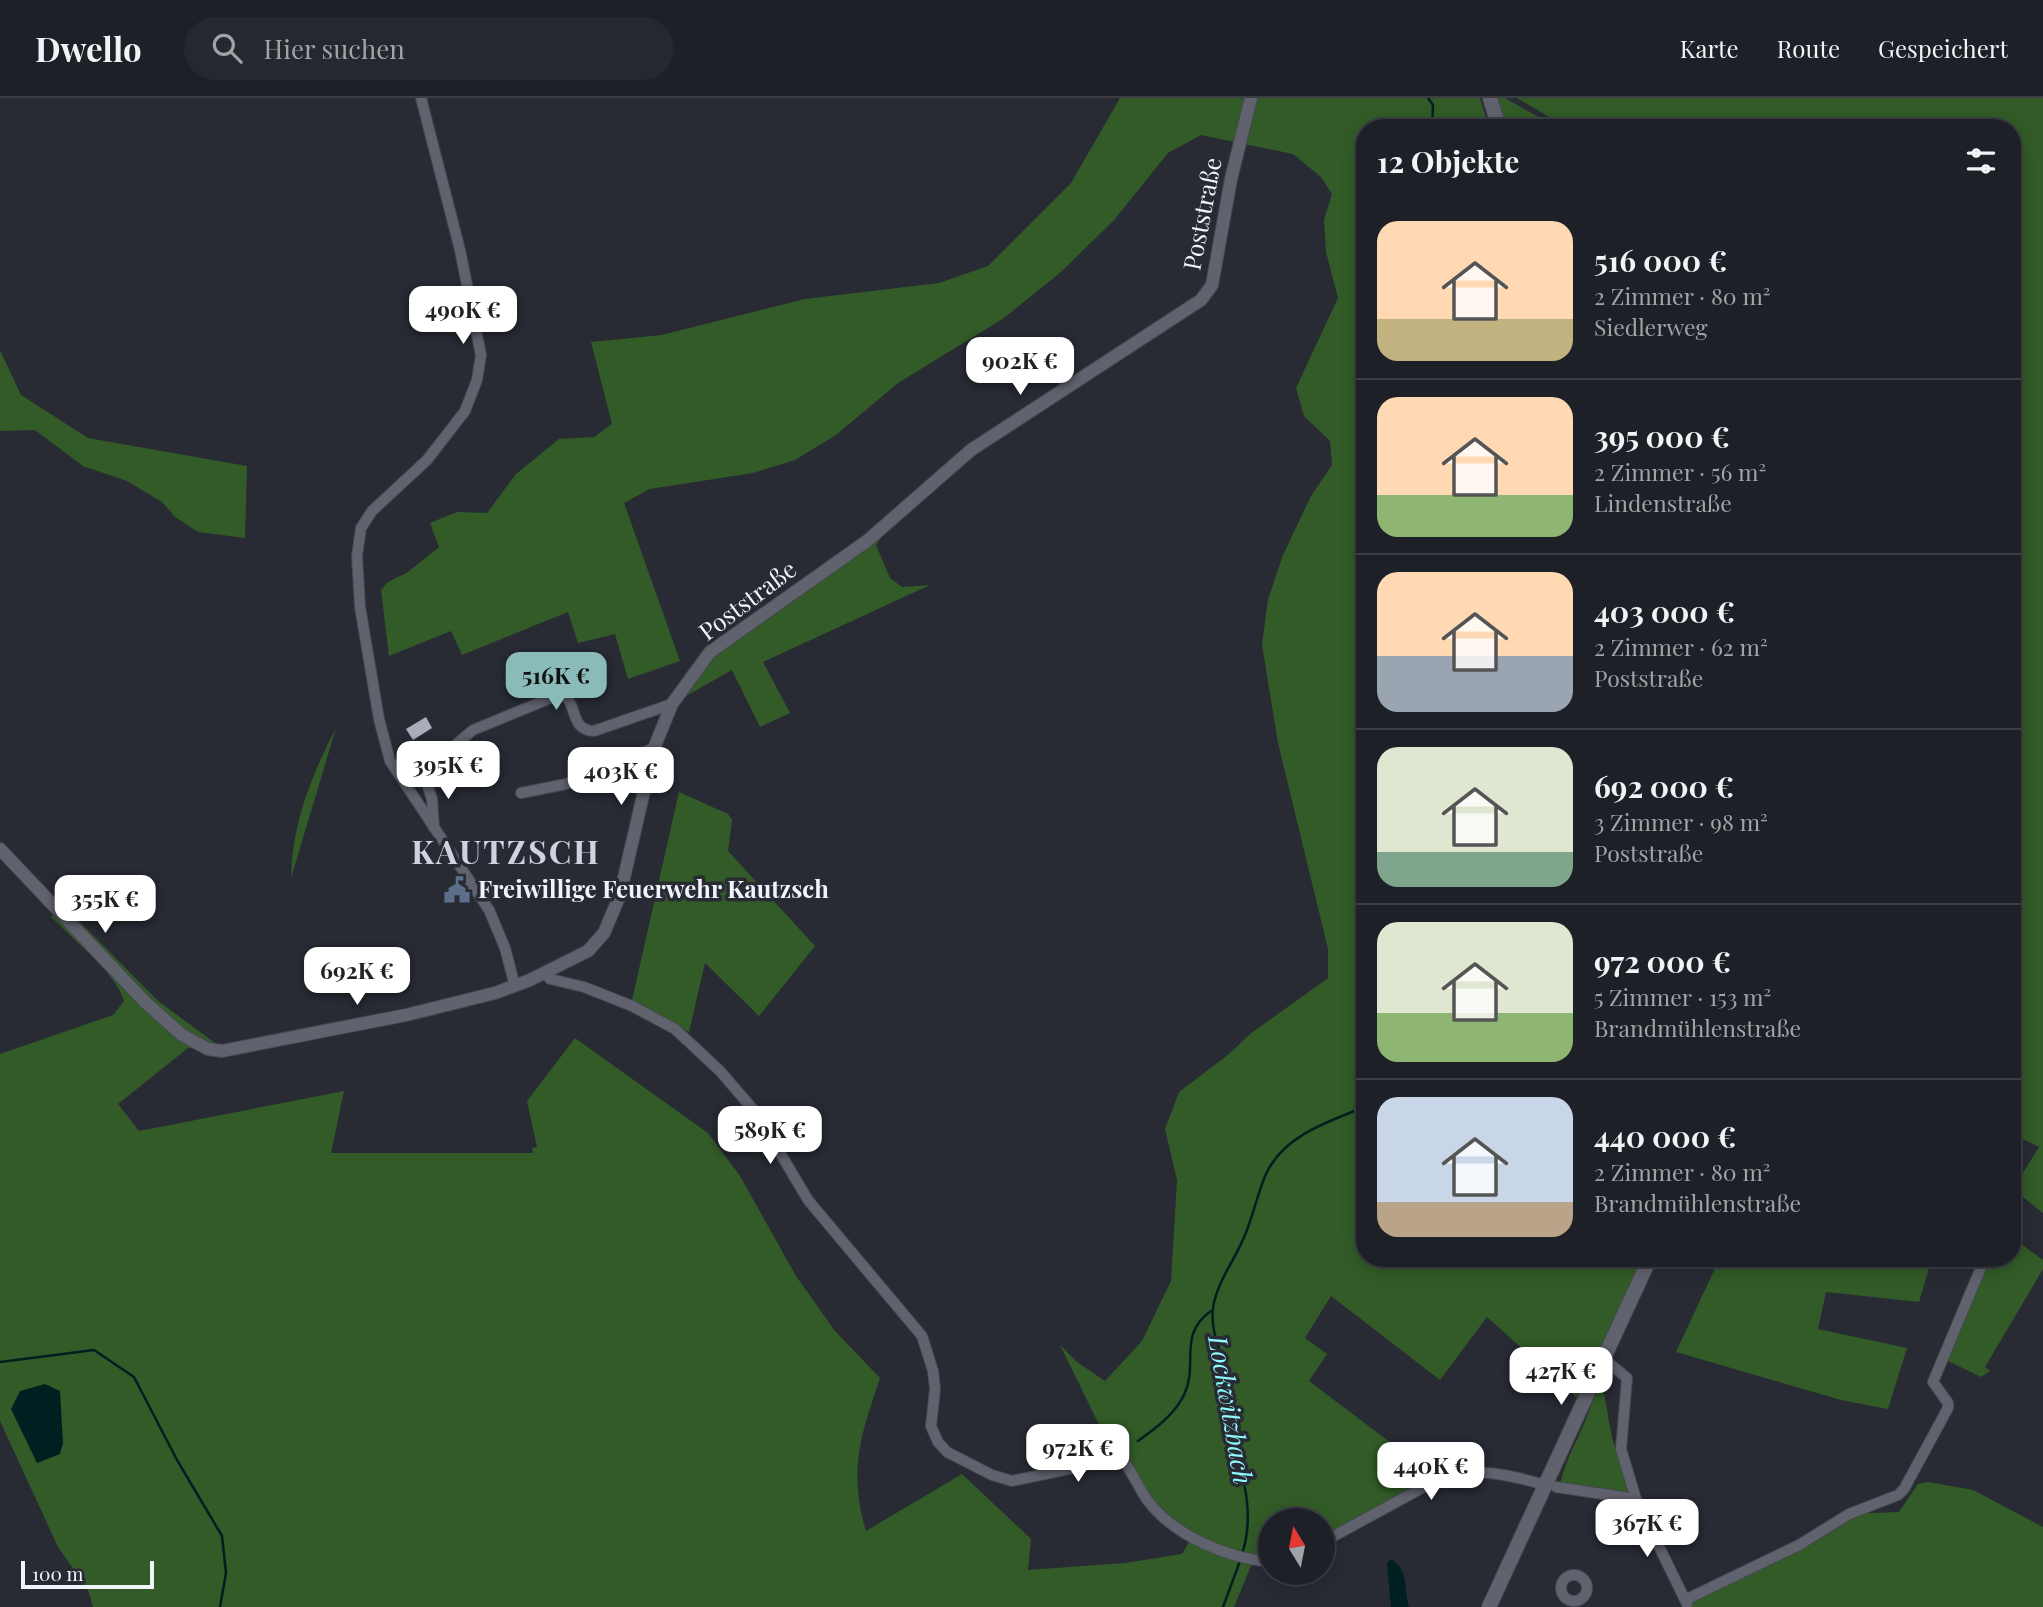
<!DOCTYPE html>
<html lang="de">
<head>
<meta charset="utf-8">
<style>
	body { margin:0; font-family:"Playfair Display",serif; background:#26282f; color:#f1f3f6; height:100vh; display:flex; flex-direction:column; font-size:26px; white-space:nowrap }
	* { box-sizing:border-box; margin:0 }
	p { font-size:23px; color:#a1a3a7 }
	.icon { flex:none; width:38px; height:38px; fill:none; stroke:currentColor; stroke-width:2; stroke-linecap:round; stroke-linejoin:round }
	.map { position:relative; flex:1; overflow:hidden }
	.details { position:absolute; left:1356px; top:21px; width:665px; height:1148px; display:flex; flex-direction:column; background:#1e2027; border-radius:28px; box-shadow:0 4px 18px #0003,0 0 0 2px #3c3e44 }
	.details>* { flex:none }
	.needle { width:46px; rotate:350deg }
	.fabs { position:absolute; left:1258px; top:1410px; display:grid; gap:14px }
	.fabs a { display:grid; place-items:center; width:77px; height:77px; border-radius:50%; background:#1e2027; box-shadow:0 4px 18px #0003,0 0 0 2px #3c3e44; font-size:35px }
	.scale { position:absolute; left:21px; bottom:18px; width:133px; box-sizing:border-box; padding-left:7px; border:4px solid #f1f3fa; border-top:0; font-size:19px; line-height:24px; white-space:nowrap; color:#f1f3fa; -webkit-text-stroke:5px #282b34; paint-order:stroke }
	.price { position:absolute; translate:-50% -60px; padding:0 16px; border-radius:14px; background:#fff; color:#222; font-size:23px; line-height:46px; filter:drop-shadow(0 2px 4px #0008) }
	.price::after { content:''; position:absolute; left:50%; top:42px; width:21px; height:16px; margin-left:-10px; background:inherit; clip-path:polygon(0 0,100% 0,50% 100%) }
	.price.on { background:#8bbbb9; color:#111 }
	ul { padding:0; list-style:none }
	li { display:flex; align-items:center; gap:21px; height:175px; padding:0 21px }
	li+li { border-top:2px solid #3c3e44 }
	li span { display:grid; place-items:center; flex:none; width:196px; height:140px; border-radius:21px; color:#555 }
	li>.icon { margin-inline-start:auto }
	span .icon { width:84px; height:84px; fill:#fffc; stroke-width:1 }
	li b { font-size:30px }
	h2 { display:flex; justify-content:space-between; align-items:center; height:84px; padding:0 21px; font-size:30px }
	header { display:flex; align-items:center; gap:42px; box-sizing:border-box; height:98px; padding:0 35px; background:#1e2027; border-bottom:2px solid #3c3e44 }
	header strong { font-size:33px }
	nav { display:flex; gap:38px; margin-inline-start:auto; font-size:24px }
	.search { width:490px; height:63px; background:#26282f; display:flex; align-items:center; gap:18px; box-sizing:border-box; padding:0 24px; border-radius:38px; color:#a1a3a7; font-size:26px }
	.map>svg:first-child { display:block }
</style>
</head>
<body>
<header>
<strong>Dwello</strong>
<div class="search"><svg class="icon" aria-label="search" viewBox="0 0 24 24"><circle cx="10" cy="10" r="6"/><path d="M15 15l6 6"/></svg>Hier suchen</div>
<nav><a>Karte</a><a>Route</a><a>Gespeichert</a></nav>
</header>
<div class="map">
<svg width="2043" height="1509" viewBox="0 0 2043 1509">
	<rect width="100%" height="100%" fill="#282b34"/>
	<path fill="#325b27" d="M1120,0H1480L1489,30H1365V1160H1644L1577,1300L1487,1219L1440,1282L1331,1198L1305,1240L1327,1256L1309,1283L1436,1379L1323,1439V1423H1270V1446L1253,1463L1234,1509H93L88,1492L58,1449L0,1323V956L113,917L124,903C117,876 70,839 50,818L70,814L158,903L215,945L188,950L118,1006L139,1033L344,993L331,1055H533L532,1050L537,1049L527,1003L575,940L708,1035L740,1078L796,1178L835,1233L880,1280C861,1337 848,1372 866,1433L962,1376L1031,1441L1028,1472L1125,1465L1182,1456L1192,1439C1150,1412 1136,1377 1111,1336L1105,1339L1060,1247L1077,1264L1105,1283L1142,1243L1171,1183L1177,1082L1165,1031L1179,994L1229,956L1250,936L1328,880V851L1278,645L1262,547L1268,501L1283,457L1311,398L1332,367L1330,343L1304,318L1296,290L1338,200L1326,154L1324,122L1332,96L1321,79L1293,56L1201,37L1168,55L1114,122L1061,174L1004,220L898,285L836,337L795,362L753,375L650,391L624,405L680,563L628,581L615,536L578,545L568,514L462,557L451,533L389,558L381,492L388,484L408,474L439,449L430,425L457,414L487,415L516,376L559,341L594,339L612,326L591,244L662,237L805,201L939,185L988,168L1071,85Z
		M1495,0H1505L1558,30H1504Z
		M1517,0H2043V1115L2013,1091L2039,1049L2012,1036V30H1568Z
		M0,252L21,297L88,340L247,368L245,440L198,434L175,419L162,404L127,383L83,368L35,332L0,333Z
		M895,419L876,447L890,480L902,489L930,487L763,564L790,615L760,629L732,572L672,606L710,554Z
		M336,630L291,780C292,726 311,678 336,630Z
		M679,694L728,716L732,722L728,753L815,848L759,918L705,865L689,934L632,902Z
		M2013,1140L2043,1162V1171L1985,1269L1990,1273L1981,1279L1944,1261L1986,1160H2012Z
		M1698,1160H1932L1919,1204L1826,1194L1818,1231L1907,1250L1888,1311L1841,1302L1676,1254L1717,1166Z
		M1601,1279L1612,1340L1628,1386L1629,1392L1623,1396L1560,1387C1565,1362 1577,1344 1586,1321C1592,1307 1595,1293 1601,1279Z
		M1928,1384L1973,1392L2043,1429V1509H1688L1685,1502L1849,1416L1899,1414L1918,1386Z"/>
	<path fill="#001f20" d="M45,1286L60,1293L63,1345L60,1356L37,1365L11,1311L20,1293Z
		M1391,1461C1409,1472 1404,1492 1409,1509H1391L1387,1466Z"/>
	<g fill="none" stroke-linecap="round" stroke-linejoin="round">
		<path stroke="#001f20" stroke-width="2.5" d="M1428,0L1433,7L1432,30
			M0,1264L94,1252L134,1279L177,1362L222,1438L226,1475L220,1509
			M1138,1343C1156,1330 1174,1317 1184,1297C1199,1266 1177,1237 1211,1213
			M1242,1456C1257,1411 1239,1370 1231,1325C1228,1310 1229,1293 1226,1277C1222,1254 1210,1235 1213,1210C1217,1182 1238,1158 1247,1132C1254,1114 1258,1094 1266,1076C1283,1038 1329,1023 1365,1009
			M1223,1509L1240,1463"/>
	</g>
	<path fill="#aaadba" d="M426,619L432,630L413,642L406,631Z"/>
	<g fill="none" stroke-linecap="round" stroke-linejoin="round">
		<g stroke="#464951" stroke-width="12">
			<path id="minor" d="M421,0L460,152L481,257L477,282L465,313L427,362L372,413L361,430L357,458L360,509L379,621L390,663L489,812L505,850L515,888
				M521,695L566,686L654,650
				M434,730L432,701L423,674L473,632L563,595C578,608 570,632 594,633L672,606
				M545,874L550,881L584,889L632,908L675,931L720,973L757,1016L808,1102L922,1238L933,1273L935,1291L931,1328L938,1344L947,1354L992,1377L1012,1383L1084,1368L1115,1354C1129,1365 1137,1388 1148,1403C1175,1438 1227,1460 1270,1464
				M1604,1261L1627,1280L1621,1351L1636,1401L1687,1506
				M1556,1389L1636,1401
				M1323,1444L1442,1379C1477,1369 1510,1377 1545,1387
				M1561 1490a13 13 0 1 1 26 0a13 13 0 1 1-26 0Z
				M1685,1502L1799,1447L1849,1416L1898,1397L1904,1391L1948,1310V1305L1933,1284L1985,1160"/>
		</g>
		<g stroke="#464951" stroke-width="14">
			<path id="tertiary" d="M0,751L145,904L182,937L208,951L222,953L406,917L495,895L530,882L588,853L604,835L620,797L654,650L672,606L710,554L867,443L971,352L1201,202L1212,187L1231,81L1251,0"/>
		</g>
		<g stroke="#464951" stroke-width="16">
			<path id="secondary" d="M1490,0L1499,30
				M1489,1509L1650,1160"/>
		</g>
		<use href="#minor" stroke="#60636e" stroke-width="10"/>
		<use href="#tertiary" stroke="#60636e" stroke-width="12"/>
		<use href="#secondary" stroke="#60636e" stroke-width="14"/>
	</g>
	<defs>
		<g id="civic-bare" transform="scale(2.1)"><path d="M-.6-6.5H3V-4.5H.6V-3L4-1V1h2V6H-6V1h2V-1L-.6-3ZM-1.2 2.5V6h2.4V2.5Z" fill="#5c6f8a" stroke="#282b34" stroke-width="2.5" paint-order="stroke"/></g>
	</defs>
	<g fill-rule="evenodd">
		<use href="#civic-bare" x="457" y="792"/>
	</g>
	<g text-anchor="middle" stroke-width="7" stroke-linejoin="round" paint-order="stroke">
		<g font-size="24" fill="#f1f3fa" stroke="#282b34">
			<text transform="translate(1203 116) rotate(-79)" y="8">Poststraße</text>
			<text transform="translate(748 503) rotate(-37)" y="8">Poststraße</text>
		</g>
		<g font-size="24" font-weight="bold" fill="#f1f3fa" stroke="#282b34" text-anchor="start">
			<text x="478" y="800">Freiwillige Feuerwehr Kautzsch</text>
		</g>
		<g font-size="26" font-style="italic" fill="#8ff9fc" stroke="#282b34">
			<text transform="translate(1230 1312) rotate(80)" y="9">Lockwitzbach</text>
		</g>
		<g font-size="32" font-weight="bold" letter-spacing="2" fill="#cfd3e0" stroke="#282b34">
			<text x="506" y="766">KAUTZSCH</text>
		</g>
	</g>
</svg>
<div class="fabs">
<a><svg class="needle" viewBox="-14 -14 28 28"><path d="M0-13l5 13h-10z" fill="#e53935"/><path d="M0 13l5-13h-10z" fill="#a1a3a7"/></svg></a>
</div>
<div class="scale">100 m</div>
<b class="price" style="left:463px;top:248px">490K €</b>
<b class="price" style="left:1020px;top:299px">902K €</b>
<b class="price on" style="left:556px;top:614px">516K €</b>
<b class="price" style="left:448px;top:703px">395K €</b>
<b class="price" style="left:621px;top:709px">403K €</b>
<b class="price" style="left:105px;top:837px">355K €</b>
<b class="price" style="left:357px;top:909px">692K €</b>
<b class="price" style="left:770px;top:1068px">589K €</b>
<b class="price" style="left:1561px;top:1309px">427K €</b>
<b class="price" style="left:1078px;top:1386px">972K €</b>
<b class="price" style="left:1431px;top:1404px">440K €</b>
<b class="price" style="left:1647px;top:1461px">367K €</b>
<section class="details">
<h2>12 Objekte<svg class="icon" aria-label="filters" viewBox="0 0 24 24"><path d="M4 7h16M4 17h16"/><circle cx="9" cy="7" r="2"/><circle cx="15" cy="17" r="2"/></svg></h2>
<ul>
<li><span style="background:linear-gradient(#ffd9b3 70%,#c2b280 0)"><svg class="icon" aria-label="home" viewBox="0 0 24 24"><path d="M3 11l9-7 9 7M6 9v11h12V9"/></svg></span><div><b>516 000 €</b><p>2 Zimmer · 80 m²</p><p>Siedlerweg</p></div></li>
<li><span style="background:linear-gradient(#ffd9b3 70%,#8fb573 0)"><svg class="icon" aria-label="home" viewBox="0 0 24 24"><path d="M3 11l9-7 9 7M6 9v11h12V9"/></svg></span><div><b>395 000 €</b><p>2 Zimmer · 56 m²</p><p>Lindenstraße</p></div></li>
<li><span style="background:linear-gradient(#ffd9b3 60%,#9aa5b1 0)"><svg class="icon" aria-label="home" viewBox="0 0 24 24"><path d="M3 11l9-7 9 7M6 9v11h12V9"/></svg></span><div><b>403 000 €</b><p>2 Zimmer · 62 m²</p><p>Poststraße</p></div></li>
<li><span style="background:linear-gradient(#dfe7d0 75%,#7fa58c 0)"><svg class="icon" aria-label="home" viewBox="0 0 24 24"><path d="M3 11l9-7 9 7M6 9v11h12V9"/></svg></span><div><b>692 000 €</b><p>3 Zimmer · 98 m²</p><p>Poststraße</p></div></li>
<li><span style="background:linear-gradient(#dfe7d0 65%,#8fb573 0)"><svg class="icon" aria-label="home" viewBox="0 0 24 24"><path d="M3 11l9-7 9 7M6 9v11h12V9"/></svg></span><div><b>972 000 €</b><p>5 Zimmer · 153 m²</p><p>Brandmühlenstraße</p></div></li>
<li><span style="background:linear-gradient(#c9d6e8 75%,#b9a48a 0)"><svg class="icon" aria-label="home" viewBox="0 0 24 24"><path d="M3 11l9-7 9 7M6 9v11h12V9"/></svg></span><div><b>440 000 €</b><p>2 Zimmer · 80 m²</p><p>Brandmühlenstraße</p></div></li>
</ul>
</section>
</div>
</body>
</html>
